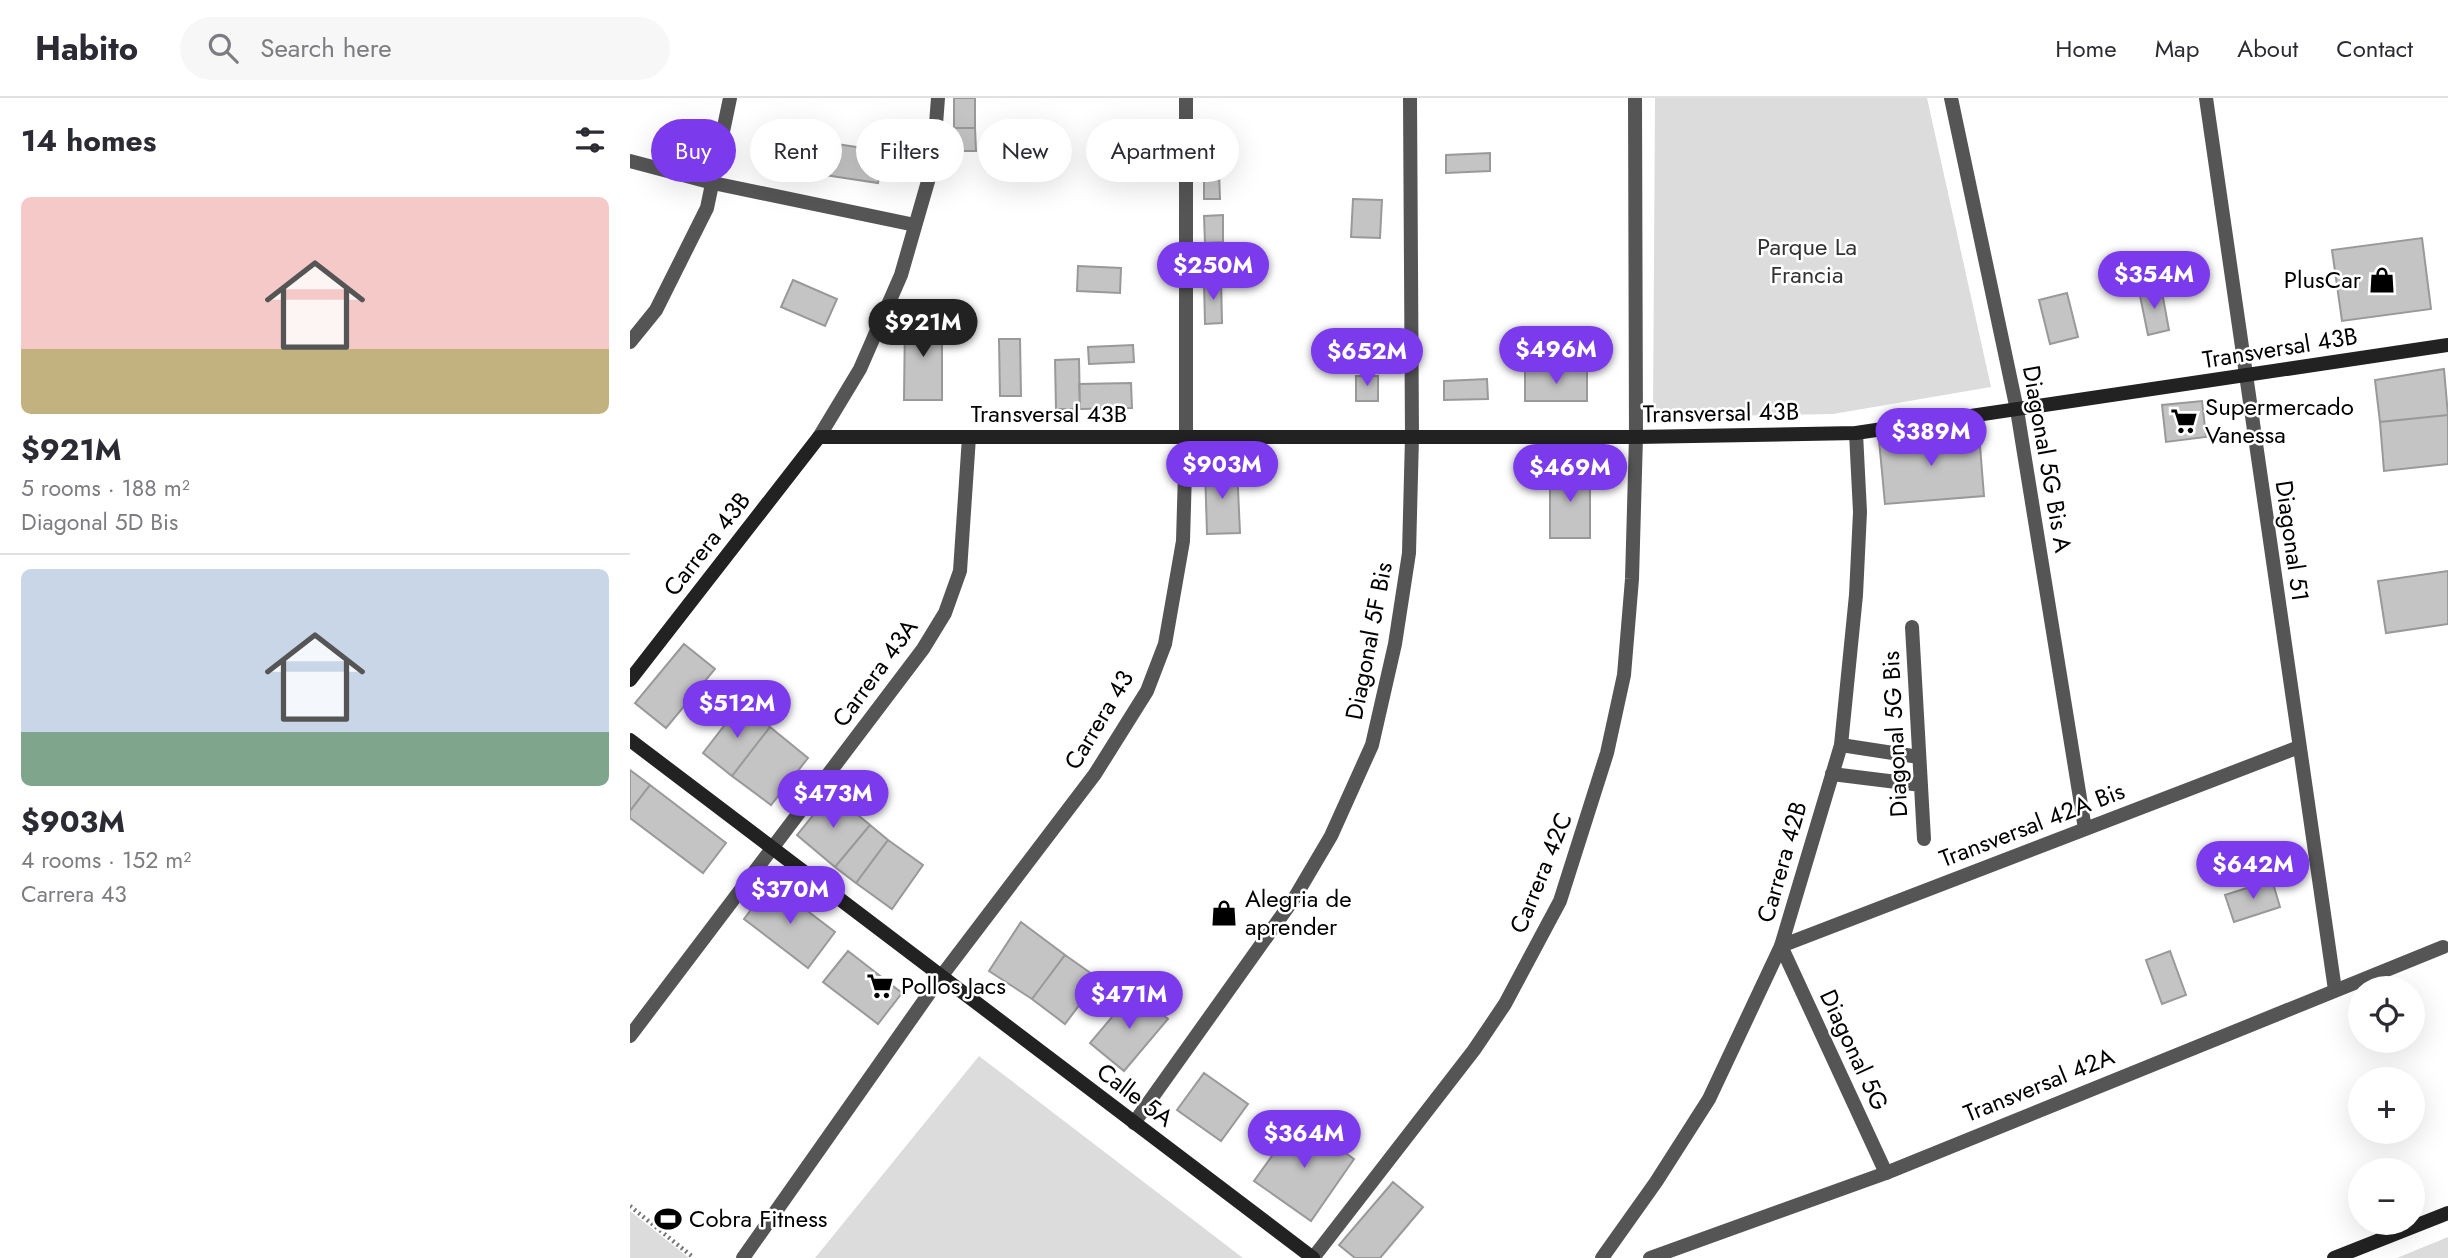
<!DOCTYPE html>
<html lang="en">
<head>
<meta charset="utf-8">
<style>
	body { margin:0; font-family:Jost,sans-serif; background:#f7f7f7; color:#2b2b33; height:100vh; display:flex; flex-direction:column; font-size:26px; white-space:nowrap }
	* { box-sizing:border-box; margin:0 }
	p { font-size:23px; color:#7c7c81 }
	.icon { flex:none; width:38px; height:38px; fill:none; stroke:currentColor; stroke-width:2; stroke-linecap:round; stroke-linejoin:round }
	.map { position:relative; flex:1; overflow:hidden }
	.details { display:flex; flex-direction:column; background:#fff; width:630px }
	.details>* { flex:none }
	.top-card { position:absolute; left:21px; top:21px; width:665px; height:63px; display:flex; gap:14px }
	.buttons { position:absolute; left:1718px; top:878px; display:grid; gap:14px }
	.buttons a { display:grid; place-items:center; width:77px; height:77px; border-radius:50%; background:#fff; box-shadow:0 7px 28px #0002; font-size:35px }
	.price { position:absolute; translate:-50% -60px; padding:0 16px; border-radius:24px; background:#7c3aed; color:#fff; font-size:23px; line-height:46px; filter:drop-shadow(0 2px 4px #0008) }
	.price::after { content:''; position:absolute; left:50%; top:42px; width:21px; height:16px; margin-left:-10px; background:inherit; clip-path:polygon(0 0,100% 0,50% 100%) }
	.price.on { background:#222; color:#fff }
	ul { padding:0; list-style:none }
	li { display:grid; align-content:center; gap:14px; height:371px; padding:0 21px }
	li+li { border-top:2px solid #e1e1e2 }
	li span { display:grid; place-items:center; height:217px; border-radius:10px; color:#555 }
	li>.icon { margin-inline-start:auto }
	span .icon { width:126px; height:126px; fill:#fffc; stroke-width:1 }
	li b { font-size:30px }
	h2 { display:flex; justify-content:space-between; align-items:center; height:84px; padding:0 21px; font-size:30px }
	.pill { padding:0 24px; border-radius:32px; background:#fff; box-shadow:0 7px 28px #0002; font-size:24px; line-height:63px }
	.pill.on { background:#7c3aed; color:#fff }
	header { display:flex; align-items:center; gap:42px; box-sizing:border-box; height:98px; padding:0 35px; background:#fff; border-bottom:2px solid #e1e1e2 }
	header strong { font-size:33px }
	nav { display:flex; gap:38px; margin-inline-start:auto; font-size:24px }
	.search { width:490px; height:63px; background:#f7f7f7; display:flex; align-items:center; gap:18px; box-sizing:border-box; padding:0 24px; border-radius:38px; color:#7c7c81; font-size:26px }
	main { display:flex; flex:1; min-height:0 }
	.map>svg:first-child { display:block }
</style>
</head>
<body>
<header>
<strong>Habito</strong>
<div class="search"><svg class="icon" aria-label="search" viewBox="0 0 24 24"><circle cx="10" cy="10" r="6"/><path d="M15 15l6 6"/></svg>Search here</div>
<nav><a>Home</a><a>Map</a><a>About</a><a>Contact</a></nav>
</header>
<main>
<section class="details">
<h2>14 homes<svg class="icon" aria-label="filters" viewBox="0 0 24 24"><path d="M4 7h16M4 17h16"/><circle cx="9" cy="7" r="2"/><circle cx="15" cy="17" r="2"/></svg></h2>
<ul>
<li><span style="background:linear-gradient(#f6c9c9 70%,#c2b280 0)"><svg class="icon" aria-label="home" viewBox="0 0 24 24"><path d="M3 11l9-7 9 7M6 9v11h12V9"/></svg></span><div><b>$921M</b><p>5 rooms · 188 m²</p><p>Diagonal 5D Bis</p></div></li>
<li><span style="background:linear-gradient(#c9d6e8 75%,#7fa58c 0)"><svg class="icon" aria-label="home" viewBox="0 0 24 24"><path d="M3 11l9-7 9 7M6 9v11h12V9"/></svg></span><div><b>$903M</b><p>4 rooms · 152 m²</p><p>Carrera 43</p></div></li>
</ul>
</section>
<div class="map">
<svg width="1818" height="1160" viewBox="0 0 1818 1160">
	<rect width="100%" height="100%" fill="#fff"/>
	<path fill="#dcdcdc" d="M1025,0H1297L1361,289L1203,316L1023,319Z
		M349,958L613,1160H185Z
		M0,1113L59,1160H0Z
		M1818,1139V1160H1767Z"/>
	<path fill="#c4c4c4" stroke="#999" stroke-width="2" d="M324,0H345V30H324Z
		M324,30H345L346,53H323Z
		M187,43L253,53L248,85L181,75Z
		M860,55V73L816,75V57Z
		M574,74H589L590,101H574Z
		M723,101L752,102L750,140L721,139Z
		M593,117V144L575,145L574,118Z
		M1792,140L1801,211L1712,223L1702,152Z
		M448,168L491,170L490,195L447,193Z
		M163,182L207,201L195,228L151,209Z
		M591,182L592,225L575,226L574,183Z
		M1531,189L1539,232L1518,237L1509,193Z
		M1437,195L1448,239L1420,246L1409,202Z
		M275,220H312V302H274Z
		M369,241H390L391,298H370Z
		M503,247L504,264L459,266L458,249Z
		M449,261L450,311H426L425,262Z
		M1814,271L1818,317L1750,324L1745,282Z
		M895,272H957V303H895Z
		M726,278H748V303H726Z
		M857,281L858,301L814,302V283Z
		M501,285L502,310L450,311L449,286Z
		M1572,303L1576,339L1536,344L1532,307Z
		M1818,317V366L1754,373L1750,324Z
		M1331,335L1350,348L1354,398L1255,406L1249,342Z
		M607,369L610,435L577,436L575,371Z
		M920,371H960V440H920Z
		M1818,473V526L1756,535L1748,483Z
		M54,546L85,571L36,630L5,605Z
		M111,606L140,629L102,678L73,655Z
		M140,629L178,660L141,707L102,678Z
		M0,672L20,687L0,713Z
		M20,687L96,745L73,775L0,720V713Z
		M201,695L240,727L205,769L167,737Z
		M240,727L258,742L226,785L205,769Z
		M258,742L293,767L262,811L226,785Z
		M1642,782L1650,809L1604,824L1595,797Z
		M141,785L205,834L178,870L114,821Z
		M391,824L435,857L402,901L359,873Z
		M218,853L272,895L248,926L193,884Z
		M1540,853L1556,897L1532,906L1516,862Z
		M435,857L469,881L435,926L402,901Z
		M504,893L538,921L494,973L460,945Z
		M574,975L618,1006L591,1043L547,1012Z
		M668,1022L724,1061L681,1123L624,1083Z
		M763,1084L793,1109L750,1160H725L709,1147Z"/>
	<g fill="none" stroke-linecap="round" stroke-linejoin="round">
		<path stroke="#777" stroke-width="4.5" stroke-dasharray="2 3.5" stroke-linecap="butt" d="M0,1108L64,1160"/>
		<path stroke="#555" stroke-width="14" d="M0,63L83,85L285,127
			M1282,529L1294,741
			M1211,647L1289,659
			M1202,676L1291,687
			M1151,848L1256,1075"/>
		<path stroke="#555" stroke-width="14" d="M1321,0L1387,312L1455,731
			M1576,0L1705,892
			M0,244L26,212L77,110L100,0
			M189,339L230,271L271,177L303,66L308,0
			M1151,848L1669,649
			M0,938L293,551L315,515L330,473L339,339
			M504,1025L665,799L701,738L742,647L765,546L779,455L782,339L780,0
			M113,1160L310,880L465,676L517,593L535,546L553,443L556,339V0
			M683,1160L844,952L875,906L930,803L977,655L994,577L1002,481L1006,339L1005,0
			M972,1160L1026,1084L1079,1001L1151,848L1211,647L1226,497L1230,414L1226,335
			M1020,1160L1256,1075L1813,849"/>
		<path stroke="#222" stroke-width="14" d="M0,582L189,339H1006L1226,335L1818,247
			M0,642L683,1160
			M1704,1160L1818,1115"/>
	</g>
	<defs>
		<g id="shop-bare" transform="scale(2.1)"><path d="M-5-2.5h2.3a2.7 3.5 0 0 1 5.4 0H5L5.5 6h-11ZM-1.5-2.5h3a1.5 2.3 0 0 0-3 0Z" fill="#000" stroke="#fff" stroke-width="2.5" paint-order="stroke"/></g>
		<g id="supermarket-bare" transform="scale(2.1)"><path d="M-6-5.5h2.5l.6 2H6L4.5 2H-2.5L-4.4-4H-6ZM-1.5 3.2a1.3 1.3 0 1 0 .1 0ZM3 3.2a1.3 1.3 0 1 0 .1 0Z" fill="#000" stroke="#fff" stroke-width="2.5" paint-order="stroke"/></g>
		<g id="stadium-bare" transform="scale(2.1)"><path d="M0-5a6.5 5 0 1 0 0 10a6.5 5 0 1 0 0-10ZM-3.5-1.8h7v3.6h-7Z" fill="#000" stroke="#fff" stroke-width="2.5" paint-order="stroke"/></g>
	</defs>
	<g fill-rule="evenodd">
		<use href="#shop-bare" x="1752" y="182"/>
		<use href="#supermarket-bare" x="1554" y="323"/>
		<use href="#shop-bare" x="594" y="815"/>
		<use href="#supermarket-bare" x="250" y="888"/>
		<use href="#stadium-bare" x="38" y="1121"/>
	</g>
	<g text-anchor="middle" stroke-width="5" stroke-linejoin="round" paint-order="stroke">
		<g font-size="24" fill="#333" stroke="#fff">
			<text x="1177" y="157">Parque La<tspan x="1177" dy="28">Francia</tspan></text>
		</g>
		<g font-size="24" fill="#000" stroke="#fff" text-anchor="start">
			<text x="1731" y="190" text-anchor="end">PlusCar</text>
			<text x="1575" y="317">Supermercado<tspan x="1575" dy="28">Vanessa</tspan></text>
			<text x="615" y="809">Alegria de<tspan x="615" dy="28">aprender</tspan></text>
			<text x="271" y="896">Pollos Jacs</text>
			<text x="59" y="1129">Cobra Fitness</text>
		</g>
		<g font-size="24" fill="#000" stroke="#fff">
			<text transform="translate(1650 250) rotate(-9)" y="8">Transversal 43B</text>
			<text transform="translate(1091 315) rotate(-1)" y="8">Transversal 43B</text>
			<text x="419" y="324">Transversal 43B</text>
			<text transform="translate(1417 361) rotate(80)" y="8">Diagonal 5G Bis A</text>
			<text transform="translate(1662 443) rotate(82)" y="8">Diagonal 51</text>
			<text transform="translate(77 446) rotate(-52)" y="8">Carrera 43B</text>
			<text transform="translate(739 543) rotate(-79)" y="8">Diagonal 5F Bis</text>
			<text transform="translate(245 575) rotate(-54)" y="8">Carrera 43A</text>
			<text transform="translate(469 622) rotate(-59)" y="8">Carrera 43</text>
			<text transform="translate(1265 636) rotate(-93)" y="8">Diagonal 5G Bis</text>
			<text transform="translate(1402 727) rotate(-21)" y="8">Transversal 42A Bis</text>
			<text transform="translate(1152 764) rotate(-74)" y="8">Carrera 42B</text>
			<text transform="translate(911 775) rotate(-68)" y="8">Carrera 42C</text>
			<text transform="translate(1224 952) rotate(65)" y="8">Diagonal 5G</text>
			<text transform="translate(1409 987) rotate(-22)" y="8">Transversal 42A</text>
			<text transform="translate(505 997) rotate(37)" y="8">Calle 5A</text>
		</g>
	</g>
</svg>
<div class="buttons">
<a><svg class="icon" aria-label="locate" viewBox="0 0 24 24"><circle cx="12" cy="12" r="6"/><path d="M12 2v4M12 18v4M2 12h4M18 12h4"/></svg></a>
<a>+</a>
<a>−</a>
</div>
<b class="price" style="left:583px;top:204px">$250M</b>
<b class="price" style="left:1524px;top:213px">$354M</b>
<b class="price on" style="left:293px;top:261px">$921M</b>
<b class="price" style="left:926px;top:288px">$496M</b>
<b class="price" style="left:737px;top:290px">$652M</b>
<b class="price" style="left:1301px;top:370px">$389M</b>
<b class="price" style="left:592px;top:403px">$903M</b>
<b class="price" style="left:940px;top:406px">$469M</b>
<b class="price" style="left:107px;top:642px">$512M</b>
<b class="price" style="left:203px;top:732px">$473M</b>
<b class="price" style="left:1623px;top:803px">$642M</b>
<b class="price" style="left:160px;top:828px">$370M</b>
<b class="price" style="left:499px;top:933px">$471M</b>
<b class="price" style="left:674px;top:1072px">$364M</b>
<div class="top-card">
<a class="pill on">Buy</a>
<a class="pill">Rent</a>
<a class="pill">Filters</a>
<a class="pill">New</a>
<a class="pill">Apartment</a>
</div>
</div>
</main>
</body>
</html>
